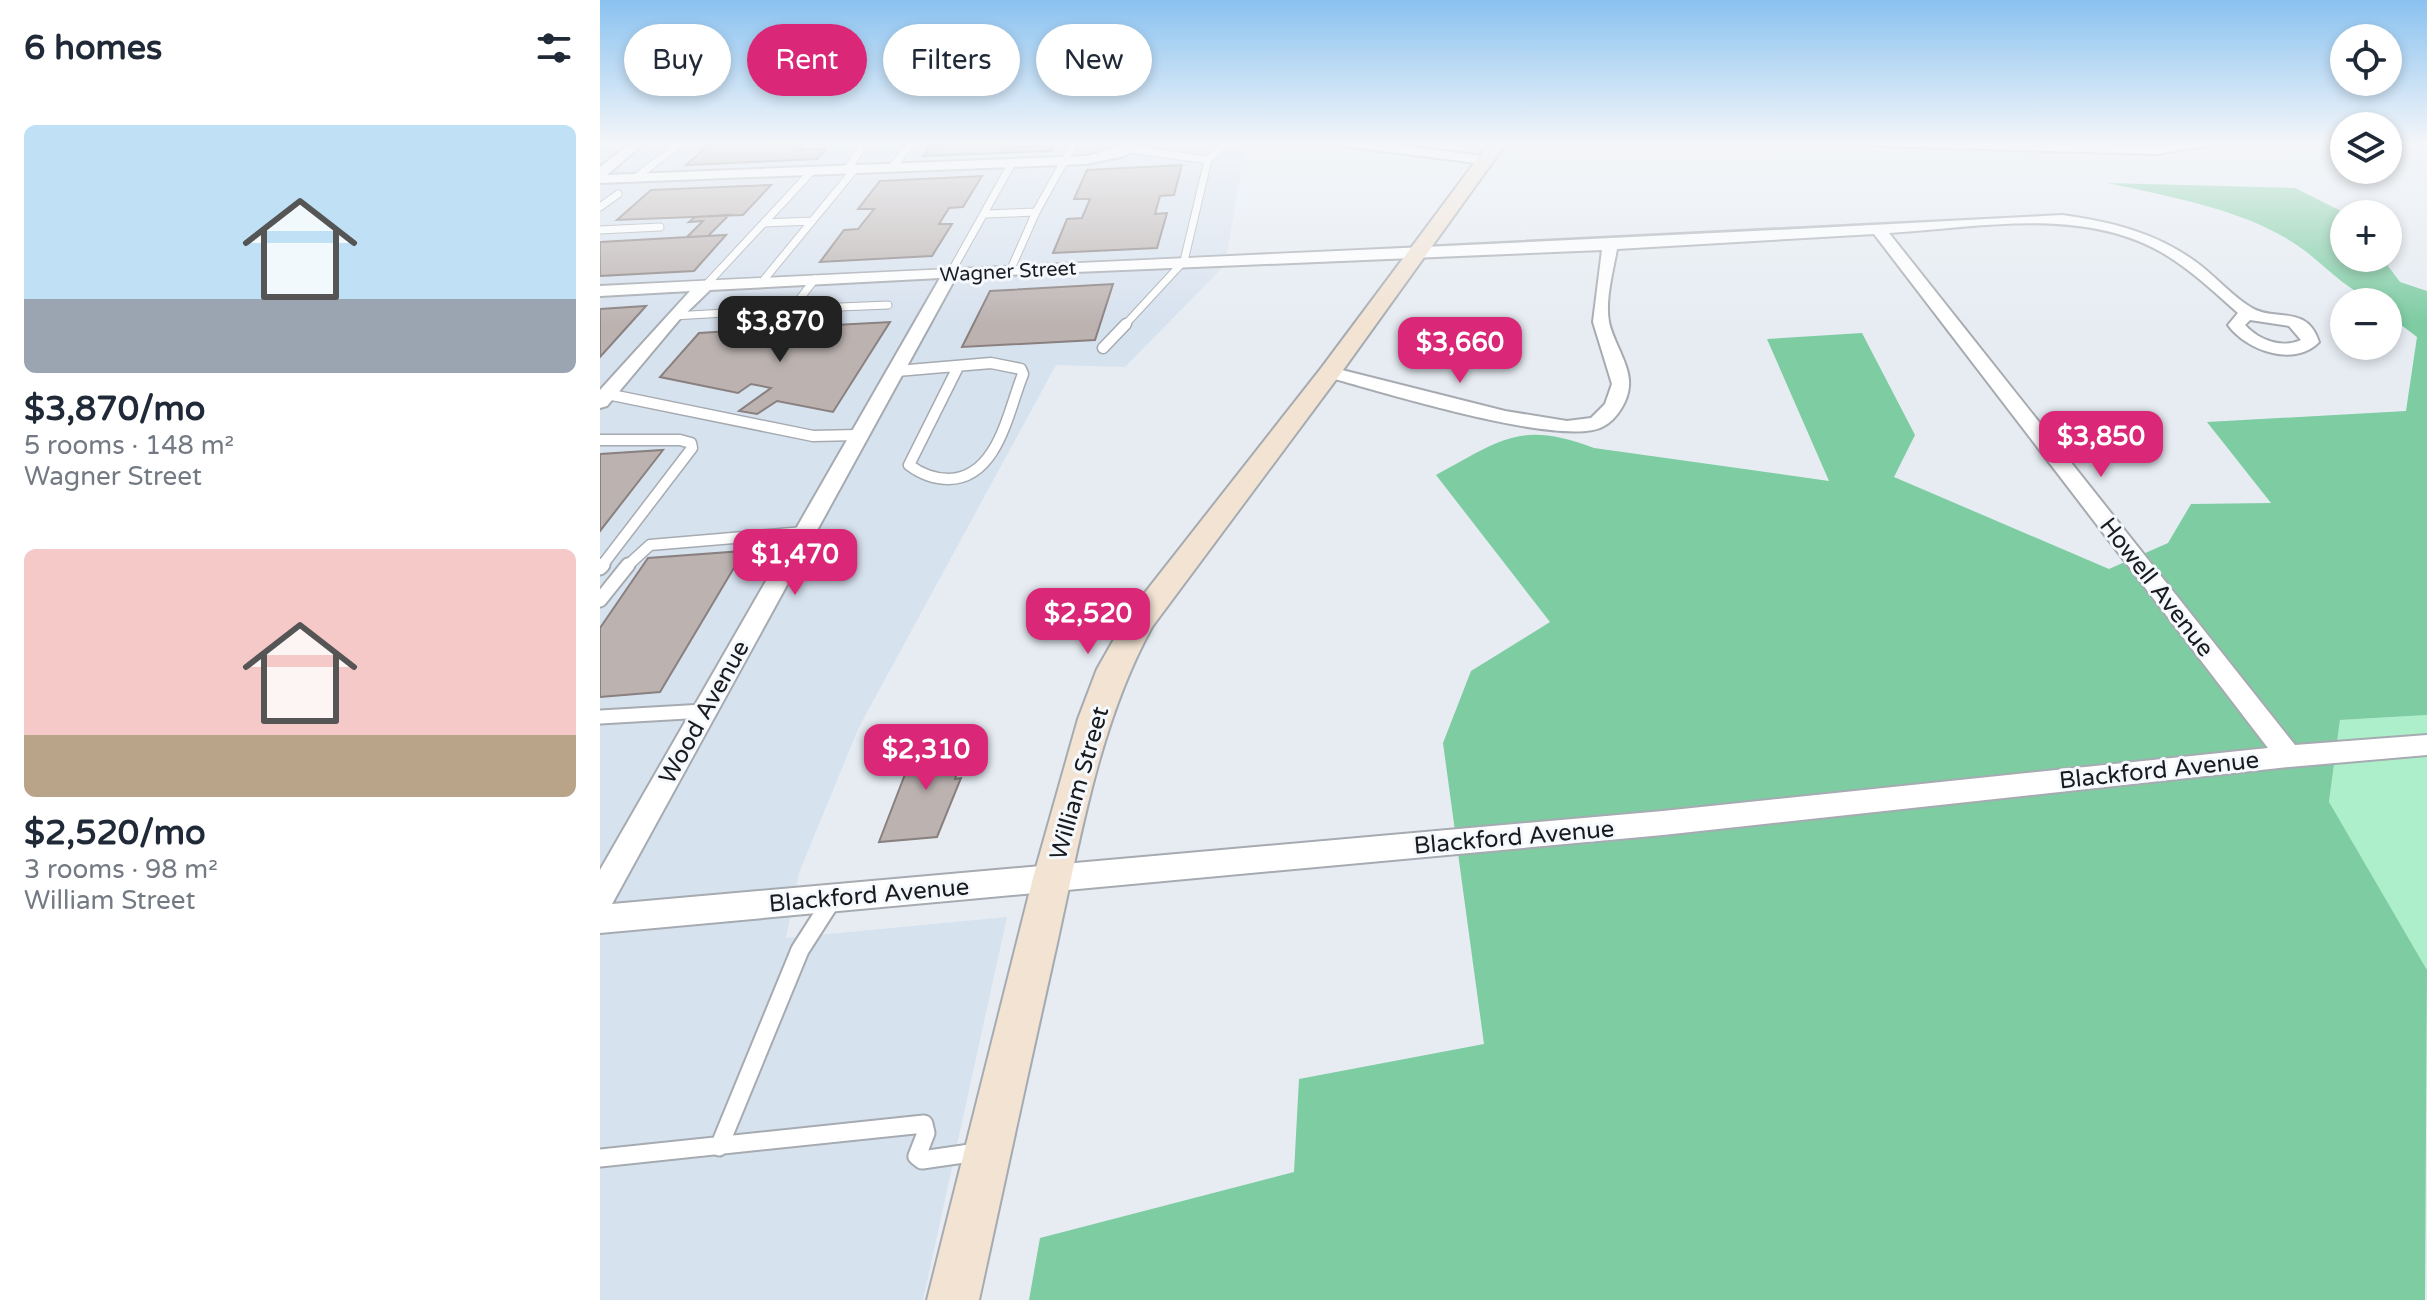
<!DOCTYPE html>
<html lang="en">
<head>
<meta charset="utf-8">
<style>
	body { margin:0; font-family:"Varela Round",sans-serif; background:#f2f2f3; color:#1f2937; height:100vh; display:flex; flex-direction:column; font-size:30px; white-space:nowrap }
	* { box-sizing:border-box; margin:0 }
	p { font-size:26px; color:#747a83 }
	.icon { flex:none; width:44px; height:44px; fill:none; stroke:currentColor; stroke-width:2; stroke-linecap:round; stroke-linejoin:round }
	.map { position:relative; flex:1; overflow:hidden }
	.side { display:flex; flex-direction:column; background:#fff; width:600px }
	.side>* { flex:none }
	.hud { position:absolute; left:24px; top:24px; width:760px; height:72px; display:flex; gap:16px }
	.tools { position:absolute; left:1730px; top:24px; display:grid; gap:16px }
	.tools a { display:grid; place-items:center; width:72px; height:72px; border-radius:50%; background:#fff; box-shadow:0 4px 12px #0003; font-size:40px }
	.price { position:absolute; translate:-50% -68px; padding:0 18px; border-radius:16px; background:#db2777; color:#fff; font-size:26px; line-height:52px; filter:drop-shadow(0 2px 4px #0008) }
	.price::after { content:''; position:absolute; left:50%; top:48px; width:24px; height:18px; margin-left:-12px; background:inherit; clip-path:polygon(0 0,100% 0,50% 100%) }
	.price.current { background:#222; color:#fff }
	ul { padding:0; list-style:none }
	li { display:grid; align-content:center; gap:16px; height:424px; padding:0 24px }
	li span { display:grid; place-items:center; height:248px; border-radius:12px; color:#555 }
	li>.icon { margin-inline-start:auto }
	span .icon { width:144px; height:144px; fill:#fffc; stroke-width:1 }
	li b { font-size:34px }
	h2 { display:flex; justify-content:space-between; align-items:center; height:96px; padding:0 24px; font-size:34px }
	.pill { padding:0 28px; border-radius:36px; background:#fff; box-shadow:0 4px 12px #0003; font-size:28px; line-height:72px }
	.pill.current { background:#db2777; color:#fff }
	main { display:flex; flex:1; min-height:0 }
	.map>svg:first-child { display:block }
</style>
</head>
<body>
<main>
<section class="side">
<h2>6 homes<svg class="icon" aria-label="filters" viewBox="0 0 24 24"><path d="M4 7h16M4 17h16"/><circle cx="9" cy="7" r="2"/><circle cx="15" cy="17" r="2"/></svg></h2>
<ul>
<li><span style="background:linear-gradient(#bfe0f5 70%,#9aa5b1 0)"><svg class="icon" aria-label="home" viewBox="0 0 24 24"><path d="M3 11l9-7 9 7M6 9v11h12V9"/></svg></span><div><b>$3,870/mo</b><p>5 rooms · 148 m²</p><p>Wagner Street</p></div></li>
<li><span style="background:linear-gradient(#f6c9c9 75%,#b9a48a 0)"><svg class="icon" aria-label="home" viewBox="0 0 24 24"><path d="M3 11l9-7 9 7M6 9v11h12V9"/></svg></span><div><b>$2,520/mo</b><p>3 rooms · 98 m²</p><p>William Street</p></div></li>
</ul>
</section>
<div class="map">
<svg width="1827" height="1300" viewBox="0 0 1827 1300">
	<rect width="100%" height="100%" fill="#e6ecf2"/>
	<path fill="#d7e2ef" d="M0,142H646L625,265L525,367L456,365L259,727L199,873L186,938L407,917L323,1300H0Z"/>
	<path fill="#adefcb" d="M1827,715V970L1729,803L1740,720Z"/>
	<path fill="#7dcca2" d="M1508,183L1695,188L1747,214H1744V258H1782L1800,282L1827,291V715L1740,720L1729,802L1827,970L1825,1300H429L440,1238L694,1172L699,1079L884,1044L843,743L871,671L950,622L836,475C901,440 920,420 994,448L1229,481L1167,339L1262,333L1315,435L1294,477L1509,569L1568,543L1591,504L1671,503L1607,422L1806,411L1817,337L1788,315V302C1756,302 1727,266 1701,248C1649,210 1570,197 1508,183Z"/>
	<path fill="#bcb3b1" stroke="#89807f" stroke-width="2" d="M112,142H207L199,150L226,149L217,159L86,165Z
		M362,142H457L452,151L323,156L332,145Z
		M582,165L574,195L560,196L555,214L567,213L557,248L453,253L467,219L482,218L490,199H474L487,170Z
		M382,176L363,207L349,208L339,224H352L332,256L220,262L244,230L258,229L274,209H258L280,181Z
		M171,185L143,215L17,220L51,190Z
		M129,215L108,236L87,237L103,221L89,222L95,217Z
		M126,235L94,271L0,276V242Z
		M513,284L495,340L362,347L390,291Z
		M46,306L0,357V309Z
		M290,322L233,412L177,401L157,414L139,411L171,388L151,384L138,393L60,377L99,333L166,329L160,337L210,335L216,326Z
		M63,450L0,531V454Z
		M144,551L60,692L0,697V628L48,558Z
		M368,739L355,779L361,778L337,837L279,842L317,743Z"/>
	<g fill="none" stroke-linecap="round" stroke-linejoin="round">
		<g stroke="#a6abb1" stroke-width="9">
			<path id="lane-far3" d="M608,160L627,142
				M291,168L313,142
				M247,170L265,142
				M35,178L82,142
				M0,207L18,194
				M386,214L436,212
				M164,223L212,221
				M0,230L60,227
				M410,271L436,212L475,142
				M350,274L412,163
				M215,279L192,309L288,305
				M162,282L255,169
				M106,285L212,171
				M73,316L192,309
				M524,326L584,261L608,160L529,149"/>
		</g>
		<g stroke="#a6abb1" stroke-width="13">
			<path id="lane-far2" d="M503,348L526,324
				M297,371L391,363L421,369L423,374C408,411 398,478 349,479C334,479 321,474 309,465L358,367
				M7,394L213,436L258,435
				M0,440H80L91,443L92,448L1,567
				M26,567L50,545L204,532"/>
		</g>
		<g stroke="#a6abb1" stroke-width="17">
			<path id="lane-far1" d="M0,568L3,565
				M0,600L28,565
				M0,717L104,711"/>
		</g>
		<g stroke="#a6abb1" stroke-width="21">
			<path id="lane" d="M119,1147L200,950L232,900
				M0,1158L324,1124L326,1133L317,1156L322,1160L377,1152"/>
		</g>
		<g stroke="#a6abb1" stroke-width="4">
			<path id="street" d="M32,142H45L7,175L487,156C505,152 525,141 541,142L525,156L487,164L0,183V167Z
				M738,142H772L884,156L891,160L884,164L744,146Z
				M1270,142L1556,146L1630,142L1556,154L1276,146Z
				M1462,215C1513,222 1558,233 1600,265C1617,278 1633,297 1652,308C1675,322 1707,304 1719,342C1694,368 1646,350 1628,325L1638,313C1613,291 1589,268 1561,252C1480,206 1377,228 1289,233L1695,745L1827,735V755L1689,767L1063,835L0,933V870L340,278L110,290L79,320L7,406L0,408V390L90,291L0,296V286C487,261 975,242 1462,215ZM1274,234L1668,748L1063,811L12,904L356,277L1002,250L993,322L1012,384L1005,404L991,418L967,421L905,411L730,367L721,372L724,376C773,389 966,450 1004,426C1017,419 1028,401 1029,386C1031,366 1013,342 1009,322C1005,299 1013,272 1017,249ZM1650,320L1689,326L1701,340C1681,349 1659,340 1645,325Z"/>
		</g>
		<g stroke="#a6abb1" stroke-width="4">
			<path id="secondary" d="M890,142H907L738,377L552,627C500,722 481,834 458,939C431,1059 405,1180 379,1300H327L433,878L478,719L497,669L529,613L722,367Z"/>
		</g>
		<use href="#lane-far3" stroke="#fff" stroke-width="7"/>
		<use href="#lane-far2" stroke="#fff" stroke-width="10"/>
		<use href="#lane-far1" stroke="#fff" stroke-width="13"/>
		<use href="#lane" stroke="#fff" stroke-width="17"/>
		<use href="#street" fill="#fff" fill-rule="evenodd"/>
		<use href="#secondary" fill="#f2e3d3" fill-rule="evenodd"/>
	</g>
	<linearGradient id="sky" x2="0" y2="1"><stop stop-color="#8ac2f0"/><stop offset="0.44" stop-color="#f4f6f9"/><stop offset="1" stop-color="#f4f6f9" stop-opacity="0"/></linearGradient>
	<rect width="1827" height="324" fill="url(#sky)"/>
	<g text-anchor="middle" stroke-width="6" stroke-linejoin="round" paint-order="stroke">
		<g font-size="20" fill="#191b1d" stroke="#f5f9fe">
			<text transform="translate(408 271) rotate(-3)" y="7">Wagner Street</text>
		</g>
		<g font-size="24" fill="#191b1d" stroke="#f5f9fe">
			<text transform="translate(1557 587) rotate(52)" y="8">Howell Avenue</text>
			<text transform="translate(104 712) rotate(-61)" y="8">Wood Avenue</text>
			<text transform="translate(1559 770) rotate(-6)" y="8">Blackford Avenue</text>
			<text transform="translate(479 783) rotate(-74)" y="8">William Street</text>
			<text transform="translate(914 837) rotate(-5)" y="8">Blackford Avenue</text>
			<text transform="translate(269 895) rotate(-5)" y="8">Blackford Avenue</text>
		</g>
	</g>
</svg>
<div class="tools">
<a><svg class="icon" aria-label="locate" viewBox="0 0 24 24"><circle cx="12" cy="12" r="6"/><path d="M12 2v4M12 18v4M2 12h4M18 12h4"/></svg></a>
<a><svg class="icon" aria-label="layers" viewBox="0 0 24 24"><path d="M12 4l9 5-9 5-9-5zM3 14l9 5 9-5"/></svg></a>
<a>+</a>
<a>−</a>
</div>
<b class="price current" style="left:180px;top:364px">$3,870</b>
<b class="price" style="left:860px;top:385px">$3,660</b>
<b class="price" style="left:1501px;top:479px">$3,850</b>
<b class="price" style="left:195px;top:597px">$1,470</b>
<b class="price" style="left:488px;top:656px">$2,520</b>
<b class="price" style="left:326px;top:792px">$2,310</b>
<div class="hud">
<a class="pill">Buy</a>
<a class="pill current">Rent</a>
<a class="pill">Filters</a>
<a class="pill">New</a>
</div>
</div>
</main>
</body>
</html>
